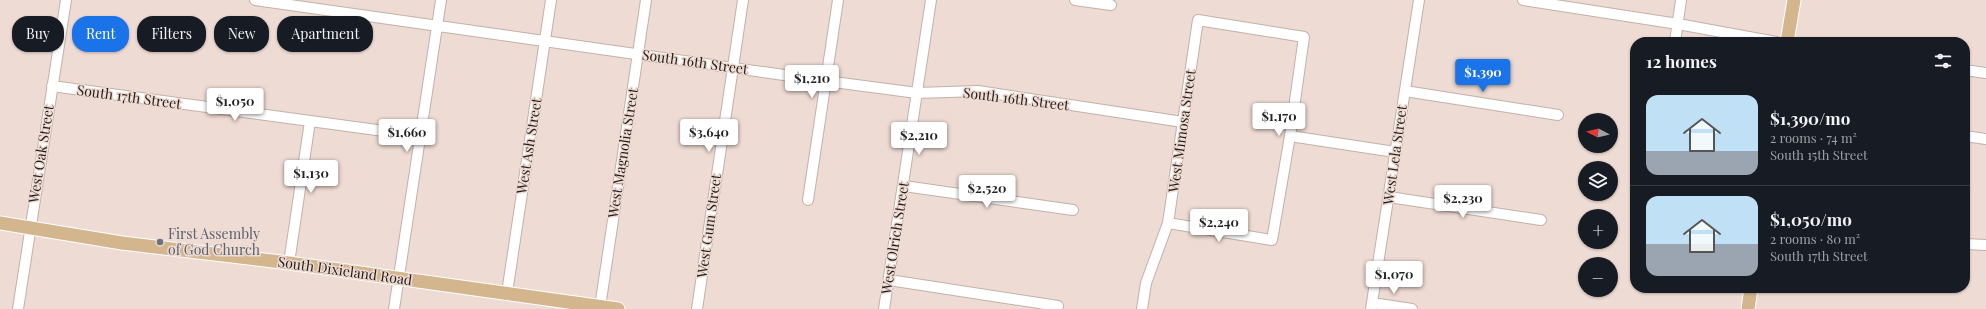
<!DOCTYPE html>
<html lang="en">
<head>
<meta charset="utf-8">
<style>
	body { margin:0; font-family:"Playfair Display",serif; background:#242831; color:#f1f3f6; height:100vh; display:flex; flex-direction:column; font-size:15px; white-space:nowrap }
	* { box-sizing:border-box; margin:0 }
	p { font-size:13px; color:#9ea1a6 }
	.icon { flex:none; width:22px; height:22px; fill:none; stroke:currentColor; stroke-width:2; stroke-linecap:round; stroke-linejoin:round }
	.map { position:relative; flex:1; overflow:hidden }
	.sheet { position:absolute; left:1630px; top:37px; width:340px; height:256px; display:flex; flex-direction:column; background:#171b24; border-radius:16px; box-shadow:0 1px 3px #0004 }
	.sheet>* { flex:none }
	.guide { position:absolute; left:12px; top:16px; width:380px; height:36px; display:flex; gap:8px }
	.needle { width:26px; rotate:277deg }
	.tools { position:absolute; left:1578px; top:113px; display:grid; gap:8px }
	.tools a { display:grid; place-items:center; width:40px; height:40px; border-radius:50%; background:#171b24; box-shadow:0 1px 3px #0004; font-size:20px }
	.price { position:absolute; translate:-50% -34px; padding:0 9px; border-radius:4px; background:#fff; color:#222; font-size:13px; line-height:26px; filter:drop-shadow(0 1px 2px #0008) }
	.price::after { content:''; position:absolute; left:50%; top:24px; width:12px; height:9px; margin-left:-6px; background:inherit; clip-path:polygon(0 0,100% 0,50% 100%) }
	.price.active { background:#1a73e8; color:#fff }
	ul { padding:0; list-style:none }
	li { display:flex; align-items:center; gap:12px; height:100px; padding:0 16px }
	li+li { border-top:1px solid #363941 }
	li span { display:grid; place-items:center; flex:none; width:112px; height:80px; border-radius:12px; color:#555 }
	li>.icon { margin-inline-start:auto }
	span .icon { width:48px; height:48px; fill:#fffc; stroke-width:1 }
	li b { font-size:17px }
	h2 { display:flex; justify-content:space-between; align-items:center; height:48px; padding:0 16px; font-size:17px }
	.pill { padding:0 14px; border-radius:16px; background:#171b24; box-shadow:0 1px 3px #0004; font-size:14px; line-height:36px }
	.pill.active { background:#1a73e8; color:#fff }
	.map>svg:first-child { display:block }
</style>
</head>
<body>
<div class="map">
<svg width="1986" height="309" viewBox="0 0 1986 309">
	<rect width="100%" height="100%" fill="#eedbd3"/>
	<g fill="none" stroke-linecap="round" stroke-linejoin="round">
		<g stroke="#c2b1a9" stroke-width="12">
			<path id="minor" d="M255,0L826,81L917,93L978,91L1183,122
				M1075,0L1111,5
				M1523,0L1678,24L1776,42
				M1675,42L1681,0
				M1965,70L1986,73
				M52,86L421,136
				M1405,91L1558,115
				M1290,136L1395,152
				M1965,136L1986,139
				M904,186L1073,210
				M1389,197L1541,220
				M808,200L838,0
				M1965,244L1986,245
				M289,263L310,121
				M889,280L1058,306
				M507,293L551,0
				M1372,303L1412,309
				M600,307L646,0
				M18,309L66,0
				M394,309L441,0
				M697,309L743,0
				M884,309L931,0
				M1142,309L1146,283L1168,223L1198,20L1304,37L1290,136L1272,240L1168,223
				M1371,309L1419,0"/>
		</g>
		<g stroke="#fff" stroke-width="15">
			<path id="major" d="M1787,42L1794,0
				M0,223L122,243L289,263L618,309
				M1748,309L1751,288"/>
		</g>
		<use href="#minor" stroke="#fff" stroke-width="10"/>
		<use href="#major" stroke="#d3b68d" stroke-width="13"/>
	</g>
	<circle fill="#6b7280" stroke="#eedbd3" stroke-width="1.5" cx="160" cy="242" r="4"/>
	<g text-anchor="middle" stroke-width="3" stroke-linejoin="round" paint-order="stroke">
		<g font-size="14" fill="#241d1a" stroke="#eedbd3">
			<text transform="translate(695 62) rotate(8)" y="5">South 16th Street</text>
			<text transform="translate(129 97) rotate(8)" y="5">South 17th Street</text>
			<text transform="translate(1016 99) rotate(7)" y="5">South 16th Street</text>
			<text transform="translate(1182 131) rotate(-82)" y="5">West Mimosa Street</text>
			<text transform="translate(529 146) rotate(-81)" y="5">West Ash Street</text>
			<text transform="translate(623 153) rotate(-81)" y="5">West Magnolia Street</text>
			<text transform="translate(41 154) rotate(-81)" y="5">West Oak Street</text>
			<text transform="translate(1395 155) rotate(-82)" y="5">West Lela Street</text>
			<text transform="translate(709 226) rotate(-82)" y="5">West Gum Street</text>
			<text transform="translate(895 238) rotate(-81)" y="5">West Olrich Street</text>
			<text transform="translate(345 271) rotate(8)" y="5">South Dixieland Road</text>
		</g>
		<g font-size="14" fill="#5b616d" stroke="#eedbd3" text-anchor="start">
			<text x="168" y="239">First Assembly<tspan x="168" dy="16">of God Church</tspan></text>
		</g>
	</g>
</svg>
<div class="tools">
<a><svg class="needle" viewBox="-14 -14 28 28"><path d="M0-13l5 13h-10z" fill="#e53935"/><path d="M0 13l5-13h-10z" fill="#9ea1a6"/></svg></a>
<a><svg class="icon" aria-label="layers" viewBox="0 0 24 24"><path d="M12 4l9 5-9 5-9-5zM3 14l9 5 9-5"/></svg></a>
<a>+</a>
<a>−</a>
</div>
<b class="price active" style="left:1483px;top:93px">$1,390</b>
<b class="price" style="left:812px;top:99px">$1,210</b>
<b class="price" style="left:235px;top:122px">$1,050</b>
<b class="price" style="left:1279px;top:137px">$1,170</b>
<b class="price" style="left:407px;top:153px">$1,660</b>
<b class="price" style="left:709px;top:153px">$3,640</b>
<b class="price" style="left:919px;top:156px">$2,210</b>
<b class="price" style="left:311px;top:194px">$1,130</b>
<b class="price" style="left:987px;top:209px">$2,520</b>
<b class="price" style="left:1463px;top:219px">$2,230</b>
<b class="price" style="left:1219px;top:243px">$2,240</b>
<b class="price" style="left:1394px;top:295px">$1,070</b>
<div class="guide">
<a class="pill">Buy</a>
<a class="pill active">Rent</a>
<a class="pill">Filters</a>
<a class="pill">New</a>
<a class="pill">Apartment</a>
</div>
<section class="sheet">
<h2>12 homes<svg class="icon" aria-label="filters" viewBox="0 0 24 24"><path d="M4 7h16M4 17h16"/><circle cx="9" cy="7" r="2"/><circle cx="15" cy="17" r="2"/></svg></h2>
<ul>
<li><span style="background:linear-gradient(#bfe0f5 70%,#9aa5b1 0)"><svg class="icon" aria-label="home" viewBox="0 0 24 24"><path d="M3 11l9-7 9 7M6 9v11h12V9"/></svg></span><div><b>$1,390/mo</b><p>2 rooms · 74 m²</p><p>South 15th Street</p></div></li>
<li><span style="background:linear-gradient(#bfe0f5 60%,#9aa5b1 0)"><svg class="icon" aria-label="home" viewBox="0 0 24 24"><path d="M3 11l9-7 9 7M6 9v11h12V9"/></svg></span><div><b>$1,050/mo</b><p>2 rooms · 80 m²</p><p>South 17th Street</p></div></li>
</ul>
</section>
</div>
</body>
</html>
